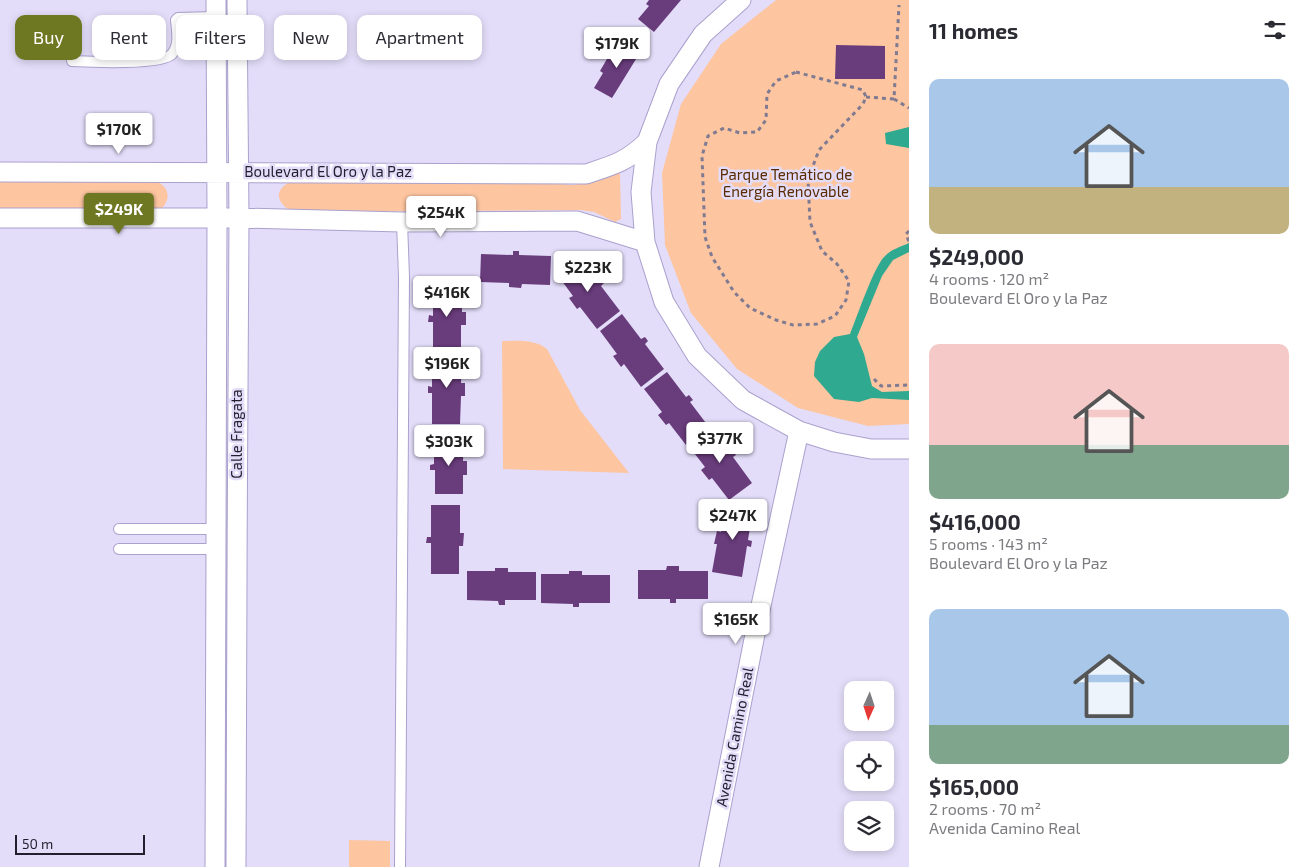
<!DOCTYPE html>
<html lang="en">
<head>
<meta charset="utf-8">
<style>
	body { margin:0; font-family:"Exo 2",sans-serif; background:#f7f7f7; color:#2b2b33; height:100vh; display:flex; flex-direction:column; font-size:19px; white-space:nowrap }
	* { box-sizing:border-box; margin:0 }
	p { font-size:16px; color:#7c7c81 }
	.icon { flex:none; width:28px; height:28px; fill:none; stroke:currentColor; stroke-width:2; stroke-linecap:round; stroke-linejoin:round }
	.map { position:relative; flex:1; overflow:hidden }
	.sheet { display:flex; flex-direction:column; background:#fff; width:400px }
	.sheet>* { flex:none }
	.banner { position:absolute; left:15px; top:15px; width:475px; height:45px; display:flex; gap:10px }
	.needle { width:32px; rotate:183deg }
	.tools { position:absolute; left:844px; top:681px; display:grid; gap:10px }
	.tools a { display:grid; place-items:center; width:50px; height:50px; border-radius:10px; background:#fff; box-shadow:0 2px 8px #0003; font-size:25px }
	.scale { position:absolute; left:15px; bottom:12px; width:130px; box-sizing:border-box; padding-left:5px; border:2px solid #231f2f; border-top:0; font-size:14px; line-height:18px; white-space:nowrap; color:#231f2f; -webkit-text-stroke:4px #e3ddf9; paint-order:stroke }
	.price { position:absolute; translate:-50% -42px; padding:0 11px; border-radius:5px; background:#fff; color:#222; font-size:16px; line-height:32px; filter:drop-shadow(0 1px 2px #0008) }
	.price::after { content:''; position:absolute; left:50%; top:30px; width:15px; height:11px; margin-left:-8px; background:inherit; clip-path:polygon(0 0,100% 0,50% 100%) }
	.price.current { background:#6e7722; color:#fff }
	ul { padding:0; list-style:none }
	li { display:grid; align-content:center; gap:10px; height:265px; padding:0 20px }
	li span { display:grid; place-items:center; height:155px; border-radius:10px; color:#555 }
	li>.icon { margin-inline-start:auto }
	span .icon { width:90px; height:90px; fill:#fffc; stroke-width:1 }
	li b { font-size:21px }
	h2 { display:flex; justify-content:space-between; align-items:center; height:60px; padding:0 20px; font-size:21px }
	.pill { padding:0 18px; border-radius:10px; background:#fff; box-shadow:0 2px 8px #0003; font-size:18px; line-height:45px }
	.pill.current { background:#6e7722; color:#fff }
	main { display:flex; flex:1; min-height:0 }
	.map>svg:first-child { display:block }
</style>
</head>
<body>
<main>
<div class="map">
<svg width="909" height="867" viewBox="0 0 909 867">
	<rect width="100%" height="100%" fill="#e3ddf9"/>
	<path fill="#fdc5a0" d="M776,0H909V424L868,426L798,408L737,369L691,313L665,245L662,173L681,104L721,44Z
		M618,172L620,174L621,219L615,222L594,212L581,210L293,212C274,202 274,188 294,180L520,181L573,185L596,181Z
		M0,181H156C171,188 171,201 159,211L0,213Z
		M502,341C518,341 534,339 547,349L580,410L629,473L503,469Z
		M349,840L390,841V867H349Z"/>
	<path fill="#2fa990" d="M909,127V148L886,144L885,133Z
		M909,243V252L893,260L882,276L857,337L864,354L872,386L882,392L909,391V400L872,398L859,402L834,399L814,376L815,362L820,351L834,337L850,334C857,317 874,266 885,256C892,249 900,247 909,243Z"/>
	<path fill="#693c7c" d="M649,0H681L654,32L638,19L649,6L646,4Z
		M623,41L641,51L612,98L594,88L603,73L600,71L611,52L614,55Z
		M836,45L885,46V79H835Z
		M513,251H519V255L551,256L550,285L522,284L521,288L509,287V283L480,282L481,254L513,255Z
		M578,256L597,281L601,279L604,283L601,286L620,311L597,329L580,307L577,309L569,298L573,296L556,273Z
		M433,284H462V312H466V325H461V353H433V322H428L429,315L433,316Z
		M622,314L641,339L645,337L648,341L645,344L664,369L641,387L624,364L621,367L613,356L617,354L600,331Z
		M432,355H462L461,383H465V396H461L460,424H432V393H428V386L432,387Z
		M667,372L686,397L689,395L693,400L690,402L709,427L686,445L669,423L666,425L658,415L662,412L644,389Z
		M710,428L729,453L733,450L736,455L733,457L752,483L729,500L712,478L709,480L701,470L705,467L688,445Z
		M434,441H464L463,461H467V475H463V494H435V470H430V465L434,464Z
		M726,504L753,509L748,540L752,541L751,547L747,546L742,577L712,572L717,544H714L717,531L721,532Z
		M431,505H460V533H464L463,546H459V574H431V543H426L427,537H431Z
		M667,566H679V571H708V599H676V603H670V599H638V570H666Z
		M495,568H508V572H536V600H505V605H499L498,601L467,600V571H495Z
		M569,571H582V575H610V603H579V607H573V604L541,603V574H569Z"/>
	<g fill="none" stroke-linecap="round" stroke-linejoin="round">
		<g stroke="#aba1cd" stroke-width="12">
			<path id="lane" d="M178,43L216,41
				M72,61C90,62 163,65 172,54C180,45 177,31 176,20L178,18L216,17
				M119,529H215
				M119,549H215
				M400,867L404,277L402,222"/>
		</g>
		<g stroke="#aba1cd" stroke-width="21">
			<path id="street" d="M741,0L703,34L669,84L647,142L641,192L645,242L664,302L697,356L743,400L799,431L834,442L871,449H909
				M0,172L586,174C614,165 626,162 647,142
				M0,218H239L402,222L577,221L645,242
				M215,867L217,218L216,0
				M236,867C236,651 238,434 239,218C239,145 237,73 237,0
				M709,867L757,624L799,431"/>
		</g>
		<path stroke="#807b91" stroke-width="3" stroke-dasharray="4 4" stroke-linecap="butt" d="M796,72L863,90L866,97L863,104L819,150L808,179L810,222L822,251L837,264L849,281L846,300L835,316L817,324L793,325L776,320L750,308L734,292L712,257L705,237L702,156L708,136L724,128L740,133L757,132L766,120L767,94L776,81Z
			M866,97L894,99L899,5
			M894,99L909,108
			M909,231L906,234L909,242
			M874,379L881,386L909,385"/>
		<use href="#lane" stroke="#fff" stroke-width="10"/>
		<use href="#street" stroke="#fff" stroke-width="19"/>
	</g>
	<g text-anchor="middle" stroke-width="5" stroke-linejoin="round" paint-order="stroke">
		<g font-size="15" fill="#231f2f" stroke="#e3ddf9">
			<text x="328" y="177">Boulevard El Oro y la Paz</text>
			<text transform="translate(237 434) rotate(-90)" y="5">Calle Fragata</text>
			<text transform="translate(735 737) rotate(-79)" y="5">Avenida Camino Real</text>
		</g>
		<g font-size="15" fill="#5a2b01" stroke="#e3ddf9">
			<text x="786" y="180">Parque Temático de<tspan x="786" dy="17">Energía Renovable</tspan></text>
		</g>
	</g>
</svg>
<div class="tools">
<a><svg class="needle" viewBox="-14 -14 28 28"><path d="M0-13l5 13h-10z" fill="#e53935"/><path d="M0 13l5-13h-10z" fill="#7c7c81"/></svg></a>
<a><svg class="icon" aria-label="locate" viewBox="0 0 24 24"><circle cx="12" cy="12" r="6"/><path d="M12 2v4M12 18v4M2 12h4M18 12h4"/></svg></a>
<a><svg class="icon" aria-label="layers" viewBox="0 0 24 24"><path d="M12 4l9 5-9 5-9-5zM3 14l9 5 9-5"/></svg></a>
</div>
<div class="scale">50 m</div>
<b class="price" style="left:617px;top:69px">$179K</b>
<b class="price" style="left:119px;top:155px">$170K</b>
<b class="price current" style="left:119px;top:235px">$249K</b>
<b class="price" style="left:441px;top:238px">$254K</b>
<b class="price" style="left:588px;top:293px">$223K</b>
<b class="price" style="left:447px;top:318px">$416K</b>
<b class="price" style="left:447px;top:389px">$196K</b>
<b class="price" style="left:720px;top:464px">$377K</b>
<b class="price" style="left:449px;top:467px">$303K</b>
<b class="price" style="left:733px;top:541px">$247K</b>
<b class="price" style="left:736px;top:645px">$165K</b>
<div class="banner">
<a class="pill current">Buy</a>
<a class="pill">Rent</a>
<a class="pill">Filters</a>
<a class="pill">New</a>
<a class="pill">Apartment</a>
</div>
</div>
<section class="sheet">
<h2>11 homes<svg class="icon" aria-label="filters" viewBox="0 0 24 24"><path d="M4 7h16M4 17h16"/><circle cx="9" cy="7" r="2"/><circle cx="15" cy="17" r="2"/></svg></h2>
<ul>
<li><span style="background:linear-gradient(#a9c7e8 70%,#c2b280 0)"><svg class="icon" aria-label="home" viewBox="0 0 24 24"><path d="M3 11l9-7 9 7M6 9v11h12V9"/></svg></span><div><b>$249,000</b><p>4 rooms · 120 m²</p><p>Boulevard El Oro y la Paz</p></div></li>
<li><span style="background:linear-gradient(#f6c9c9 65%,#7fa58c 0)"><svg class="icon" aria-label="home" viewBox="0 0 24 24"><path d="M3 11l9-7 9 7M6 9v11h12V9"/></svg></span><div><b>$416,000</b><p>5 rooms · 143 m²</p><p>Boulevard El Oro y la Paz</p></div></li>
<li><span style="background:linear-gradient(#a9c7e8 75%,#7fa58c 0)"><svg class="icon" aria-label="home" viewBox="0 0 24 24"><path d="M3 11l9-7 9 7M6 9v11h12V9"/></svg></span><div><b>$165,000</b><p>2 rooms · 70 m²</p><p>Avenida Camino Real</p></div></li>
</ul>
</section>
</main>
</body>
</html>
